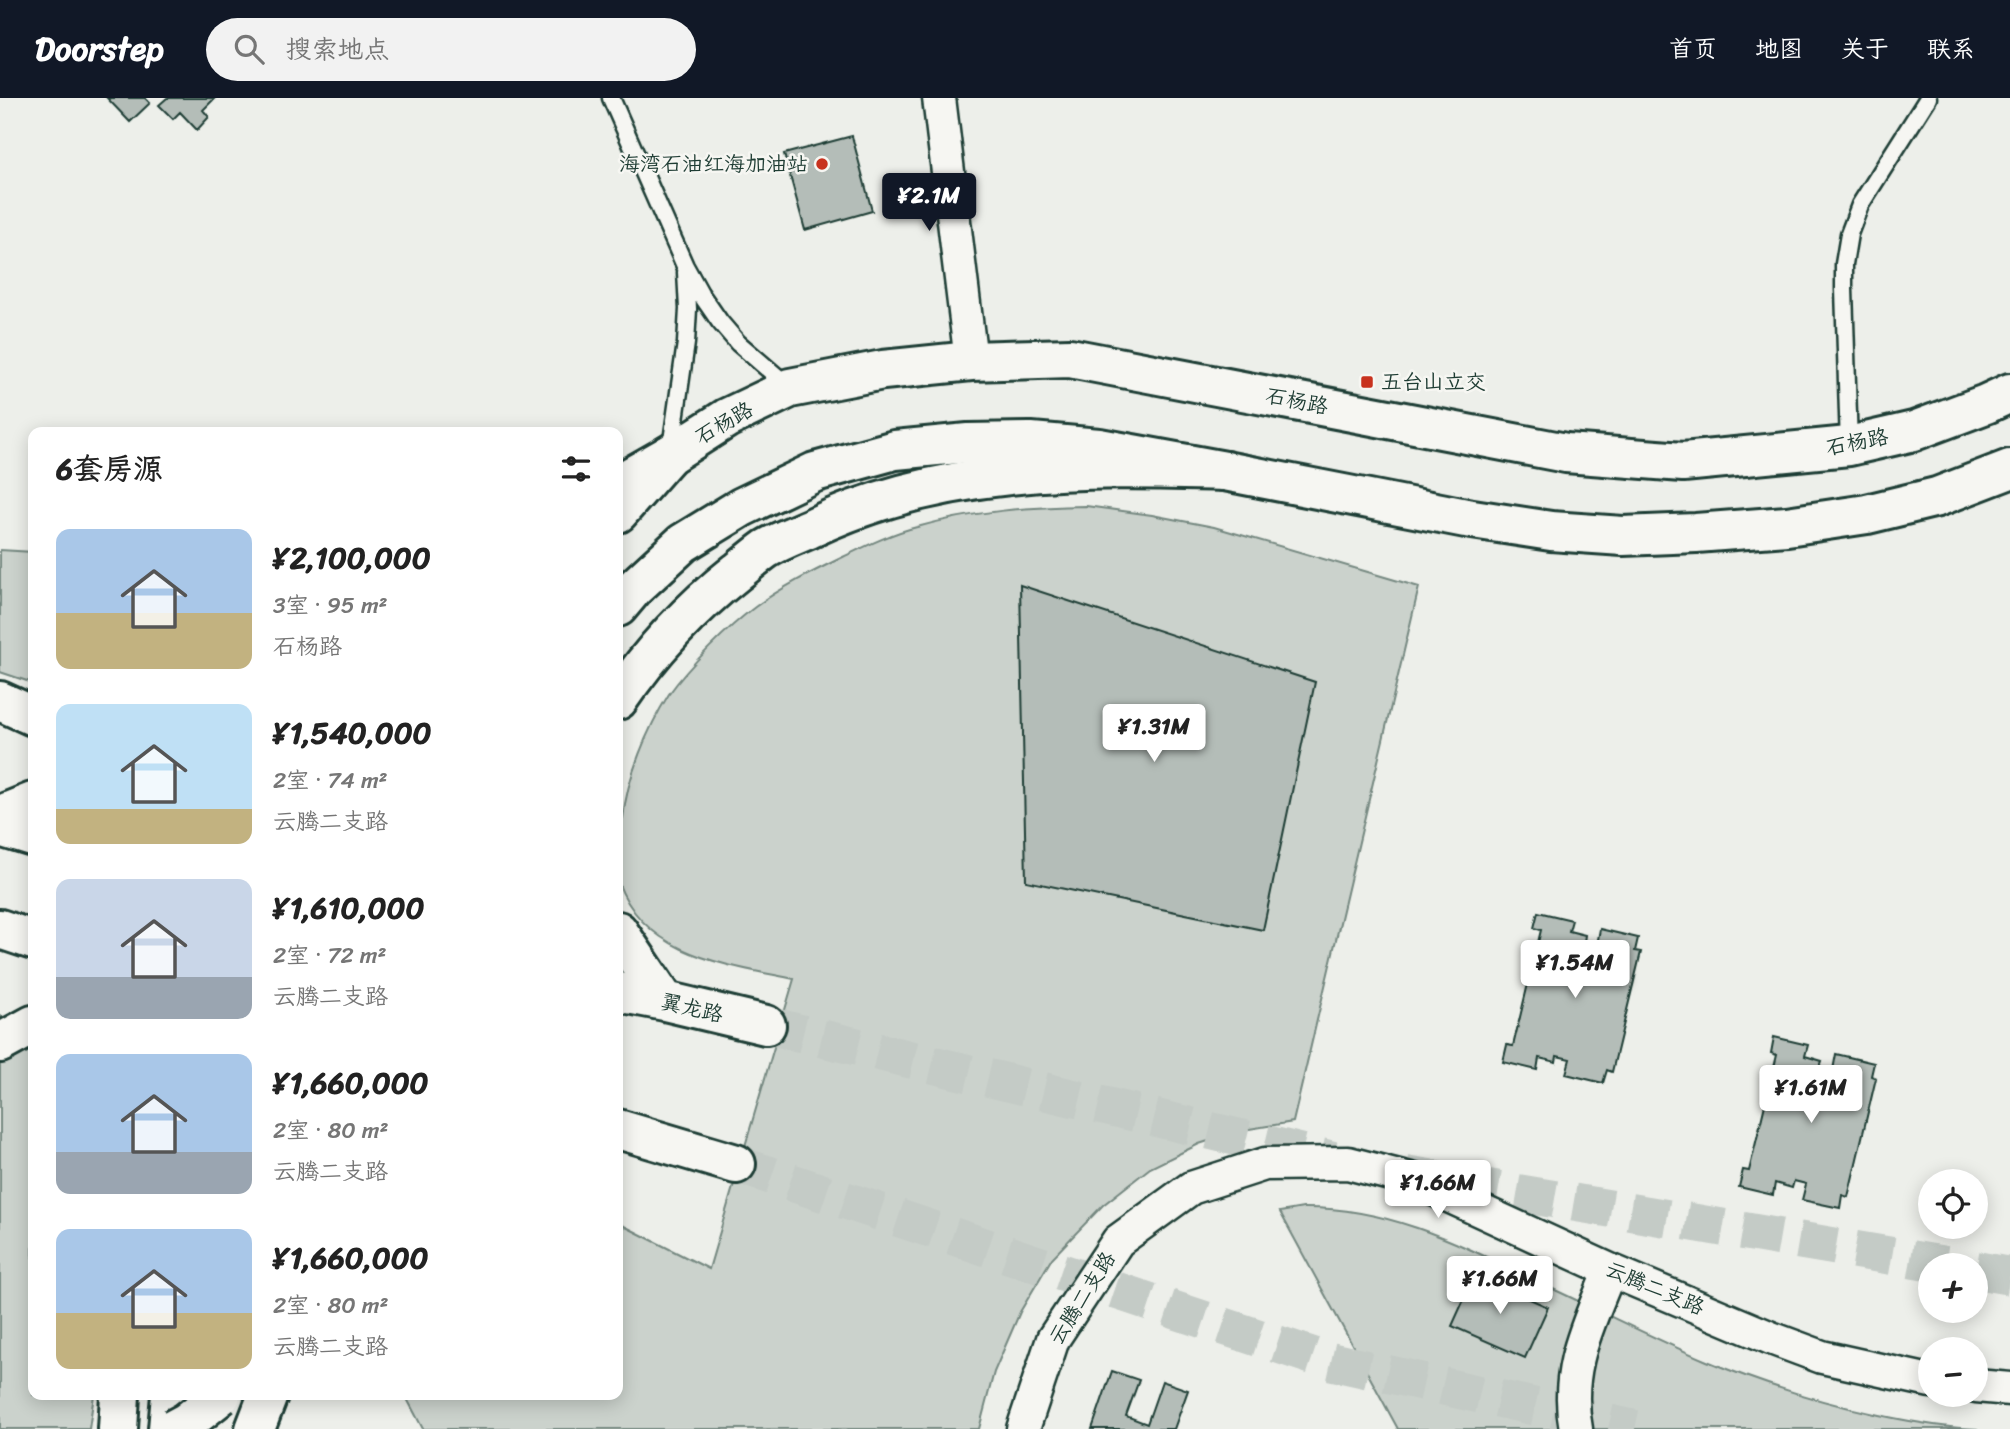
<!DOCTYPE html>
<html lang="zh">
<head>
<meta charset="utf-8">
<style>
	body { margin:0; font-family:Sriracha,"LXGW WenKai TC",sans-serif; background:#f2f2f2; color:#222; height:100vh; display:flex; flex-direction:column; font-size:26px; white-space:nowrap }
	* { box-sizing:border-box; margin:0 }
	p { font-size:23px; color:#767676 }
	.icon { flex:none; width:38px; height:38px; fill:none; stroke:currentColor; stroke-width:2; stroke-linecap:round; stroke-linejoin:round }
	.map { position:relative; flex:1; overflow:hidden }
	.drawer { position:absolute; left:28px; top:329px; width:595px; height:973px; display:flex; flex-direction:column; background:#fff; border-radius:14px; box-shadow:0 4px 18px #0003 }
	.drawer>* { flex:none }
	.tools { position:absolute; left:1918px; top:1071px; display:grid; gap:14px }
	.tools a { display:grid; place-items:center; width:70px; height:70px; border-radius:50%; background:#fff; box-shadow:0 4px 18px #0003; font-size:35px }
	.price { position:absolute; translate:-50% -60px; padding:0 16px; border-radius:7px; background:#fff; color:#222; font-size:23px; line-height:46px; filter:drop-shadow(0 2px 4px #0008) }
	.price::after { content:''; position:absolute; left:50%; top:42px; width:21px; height:16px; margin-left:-10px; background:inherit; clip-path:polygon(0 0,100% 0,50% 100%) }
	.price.selected { background:#111827; color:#fff }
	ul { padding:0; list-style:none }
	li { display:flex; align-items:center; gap:21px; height:175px; padding:0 28px }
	li span { display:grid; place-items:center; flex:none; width:196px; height:140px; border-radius:14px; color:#555 }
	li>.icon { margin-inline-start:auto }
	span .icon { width:84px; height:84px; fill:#fffc; stroke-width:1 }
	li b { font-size:30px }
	h2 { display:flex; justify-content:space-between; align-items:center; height:84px; padding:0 28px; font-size:30px }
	header { display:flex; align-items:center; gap:42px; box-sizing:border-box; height:98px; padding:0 35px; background:#111827; color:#fff }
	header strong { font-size:33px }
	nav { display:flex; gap:38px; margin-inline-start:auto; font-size:24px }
	.search { width:490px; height:63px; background:#f2f2f2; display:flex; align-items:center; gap:18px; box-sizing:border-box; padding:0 24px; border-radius:38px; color:#767676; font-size:26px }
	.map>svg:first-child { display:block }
</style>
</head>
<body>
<header>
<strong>Doorstep</strong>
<div class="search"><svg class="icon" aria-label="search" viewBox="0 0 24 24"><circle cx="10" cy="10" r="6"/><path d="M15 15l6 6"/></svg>搜索地点</div>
<nav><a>首页</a><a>地图</a><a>关于</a><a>联系</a></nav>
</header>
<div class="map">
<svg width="2010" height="1331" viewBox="0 0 2010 1331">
	<rect width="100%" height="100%" fill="#edefea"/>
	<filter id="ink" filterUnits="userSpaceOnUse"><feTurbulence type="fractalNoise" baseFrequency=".0143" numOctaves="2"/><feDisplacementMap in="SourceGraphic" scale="14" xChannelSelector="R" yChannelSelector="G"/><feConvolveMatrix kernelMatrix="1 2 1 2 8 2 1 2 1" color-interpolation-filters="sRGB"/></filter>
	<g filter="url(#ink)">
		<path fill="#cbd2cc" stroke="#758880" stroke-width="2" d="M1086,408L1152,417L1214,429L1419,489L1293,1024L1243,1032L1199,1046L1150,1070L1103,1107L1052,1160L1020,1214L994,1274L979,1331H423L405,1297H618V1125L709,1171L794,881C727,867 645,858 618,784V722L623,720C627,680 647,631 669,596C688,569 728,529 755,509C782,489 812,474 843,459C866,448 892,435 917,429C973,413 1028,409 1086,408Z
			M0,452L33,454V585L0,574Z
			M0,918L33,928V1297H94L89,1331H0Z
			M1303,1110C1396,1109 1471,1152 1553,1191C1604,1215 1655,1241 1707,1263C1762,1286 1820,1304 1879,1317C1912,1324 1945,1330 1978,1331H1398L1280,1114Z"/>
		<path fill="#b4bdb8" stroke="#1f3d34" stroke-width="2" d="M107,0H145L150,5L130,24Z
			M167,0H215L203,12L209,19L197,32L180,14L173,21L159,7Z
			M852,38L872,113L805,132L784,56Z
			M1020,487L1315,584L1263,832L1026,783Z
			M1538,814L1572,822L1569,833L1585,837L1584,844L1597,847L1600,831L1638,840L1635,853L1641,854L1612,974L1607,972L1603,985L1566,976L1570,961L1557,958L1556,964L1539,960L1537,972L1503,964L1507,947L1513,948L1541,832L1534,830Z
			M1774,939L1808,947L1805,958L1822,963L1820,969L1833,972L1836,956L1874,965L1871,978L1876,980L1848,1099L1842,1097L1840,1110L1802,1102L1806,1086L1794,1083L1792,1090L1775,1085L1773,1097L1739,1089L1743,1072L1749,1073L1777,957L1771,955Z
			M1475,1177L1548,1209L1525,1260L1452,1228Z
			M1112,1273L1139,1282L1126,1318L1147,1326L1162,1283L1188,1292L1174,1331H1092Z"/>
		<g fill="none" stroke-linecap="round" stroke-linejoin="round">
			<path stroke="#c4cbc6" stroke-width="38" stroke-dasharray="38 19" stroke-linecap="butt" d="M766,927L1333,1062
				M736,1066L1325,1262L1635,1331
				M1405,1076L1945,1167
				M1976,1172L2010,1178"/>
			<g stroke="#1f3d34" stroke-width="21">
				<path id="lane" d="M611,0L685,168L700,195L720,224L738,245L789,289
					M1849,348L1844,191V166L1849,136L1860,107L1928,0
					M671,350L686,245L688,211L686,174"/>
			</g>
			<g stroke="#1f3d34" stroke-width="37">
				<path id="street" d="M939,0L971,263
					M1976,1288L2010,1291
					M1023,1331L1053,1241L1118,1143L1191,1090L1265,1066L1348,1065L1414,1082L1610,1172L1771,1240L1822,1259L1930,1283
					M1576,1331C1564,1271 1589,1226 1610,1172"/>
			</g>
			<g stroke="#1f3d34" stroke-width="44">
				<path id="primary" d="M618,415L669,357L727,320L790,290L883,272L971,263L1070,260L1566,355L1683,364L1849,348L1914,333L1986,306L2010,295
					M618,509L634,490L683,445L742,409L815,374L895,352L968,345L1031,344L1099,350L1225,373L1466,420L1551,433L1623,438L1696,435L1787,428L1867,416L1937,399L2010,371
					M118,1331L120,1297
					M168,1331L171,1297"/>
			</g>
			<g stroke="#1f3d34" stroke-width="44">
				<path id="highway" d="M618,386L669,357
					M618,602C651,553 690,511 737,474C746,467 756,458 766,451C779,443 795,437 809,431C942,367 1082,369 1225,373
					M0,603L33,618
					M0,720L8,714L33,704
					M0,729L33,739
					M0,831L33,842
					M618,833L665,903
					M618,894L665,903L766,927
					M0,945L33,927
					M618,1031L736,1066
					M255,1331L268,1297"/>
			</g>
			<use href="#lane" stroke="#f6f6f2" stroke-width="16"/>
			<use href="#street" stroke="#f6f6f2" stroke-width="32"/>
			<use href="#primary" stroke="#f6f6f2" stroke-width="38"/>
			<use href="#highway" stroke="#f6f6f2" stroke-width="38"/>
			<g stroke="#1f3d34" stroke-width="44" stroke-linecap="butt">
				<path id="highway-bridge" d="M174,1331L187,1324L221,1297"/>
			</g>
			<use href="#highway-bridge" stroke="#f6f6f2" stroke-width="38"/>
		</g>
	</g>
	<g fill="#c8321e" stroke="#f6f6f2" stroke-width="2.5">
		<circle cx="822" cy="66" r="7"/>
		<rect x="1360" y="277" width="14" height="14" rx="3.5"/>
	</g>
	<g text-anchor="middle" stroke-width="5" stroke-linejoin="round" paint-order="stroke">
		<g font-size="21" fill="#1f3d34" stroke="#f6f6f2" text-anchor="end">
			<text x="808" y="73">海湾石油红海加油站</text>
			<text x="1381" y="291" text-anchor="start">五台山立交</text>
		</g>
		<g font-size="21" fill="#1f3d34" stroke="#f6f6f2">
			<text transform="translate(1297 303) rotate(11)" y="7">石杨路</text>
			<text transform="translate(724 325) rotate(-30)" y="7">石杨路</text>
			<text transform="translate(1857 344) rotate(-11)" y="7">石杨路</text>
			<text transform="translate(692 910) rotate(13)" y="7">翼龙路</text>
			<text transform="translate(1655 1190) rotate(23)" y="7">云腾二支路</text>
			<text transform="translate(1082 1200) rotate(-58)" y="7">云腾二支路</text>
		</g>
	</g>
</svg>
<div class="tools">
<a><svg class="icon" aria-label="locate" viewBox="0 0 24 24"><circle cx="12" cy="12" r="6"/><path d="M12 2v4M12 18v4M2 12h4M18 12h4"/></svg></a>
<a>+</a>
<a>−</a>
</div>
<b class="price selected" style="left:929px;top:135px">¥2.1M</b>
<b class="price" style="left:1154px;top:666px">¥1.31M</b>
<b class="price" style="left:1575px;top:902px">¥1.54M</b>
<b class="price" style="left:1811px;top:1027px">¥1.61M</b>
<b class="price" style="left:1438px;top:1122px">¥1.66M</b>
<b class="price" style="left:1500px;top:1218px">¥1.66M</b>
<section class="drawer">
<h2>6套房源<svg class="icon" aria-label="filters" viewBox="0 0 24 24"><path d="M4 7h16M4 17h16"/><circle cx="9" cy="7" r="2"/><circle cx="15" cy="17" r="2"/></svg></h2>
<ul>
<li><span style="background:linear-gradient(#a9c7e8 60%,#c2b280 0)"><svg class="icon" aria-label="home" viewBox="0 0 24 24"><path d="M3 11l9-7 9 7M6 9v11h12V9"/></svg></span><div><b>¥2,100,000</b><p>3室 · 95 m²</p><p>石杨路</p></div></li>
<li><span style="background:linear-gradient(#bfe0f5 75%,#c2b280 0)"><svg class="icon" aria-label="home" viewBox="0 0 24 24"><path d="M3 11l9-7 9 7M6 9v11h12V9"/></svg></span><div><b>¥1,540,000</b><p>2室 · 74 m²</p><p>云腾二支路</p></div></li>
<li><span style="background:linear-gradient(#c9d6e8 70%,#9aa5b1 0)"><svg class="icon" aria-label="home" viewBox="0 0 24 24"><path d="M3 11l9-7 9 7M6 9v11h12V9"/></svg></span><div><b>¥1,610,000</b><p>2室 · 72 m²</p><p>云腾二支路</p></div></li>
<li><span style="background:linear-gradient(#a9c7e8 70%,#9aa5b1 0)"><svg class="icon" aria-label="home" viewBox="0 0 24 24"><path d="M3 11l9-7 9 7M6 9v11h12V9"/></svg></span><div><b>¥1,660,000</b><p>2室 · 80 m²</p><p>云腾二支路</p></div></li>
<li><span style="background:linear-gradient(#a9c7e8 60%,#c2b280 0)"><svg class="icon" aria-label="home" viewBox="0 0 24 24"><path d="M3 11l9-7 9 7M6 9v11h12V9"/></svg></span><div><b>¥1,660,000</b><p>2室 · 80 m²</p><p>云腾二支路</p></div></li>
</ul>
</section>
</div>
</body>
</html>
